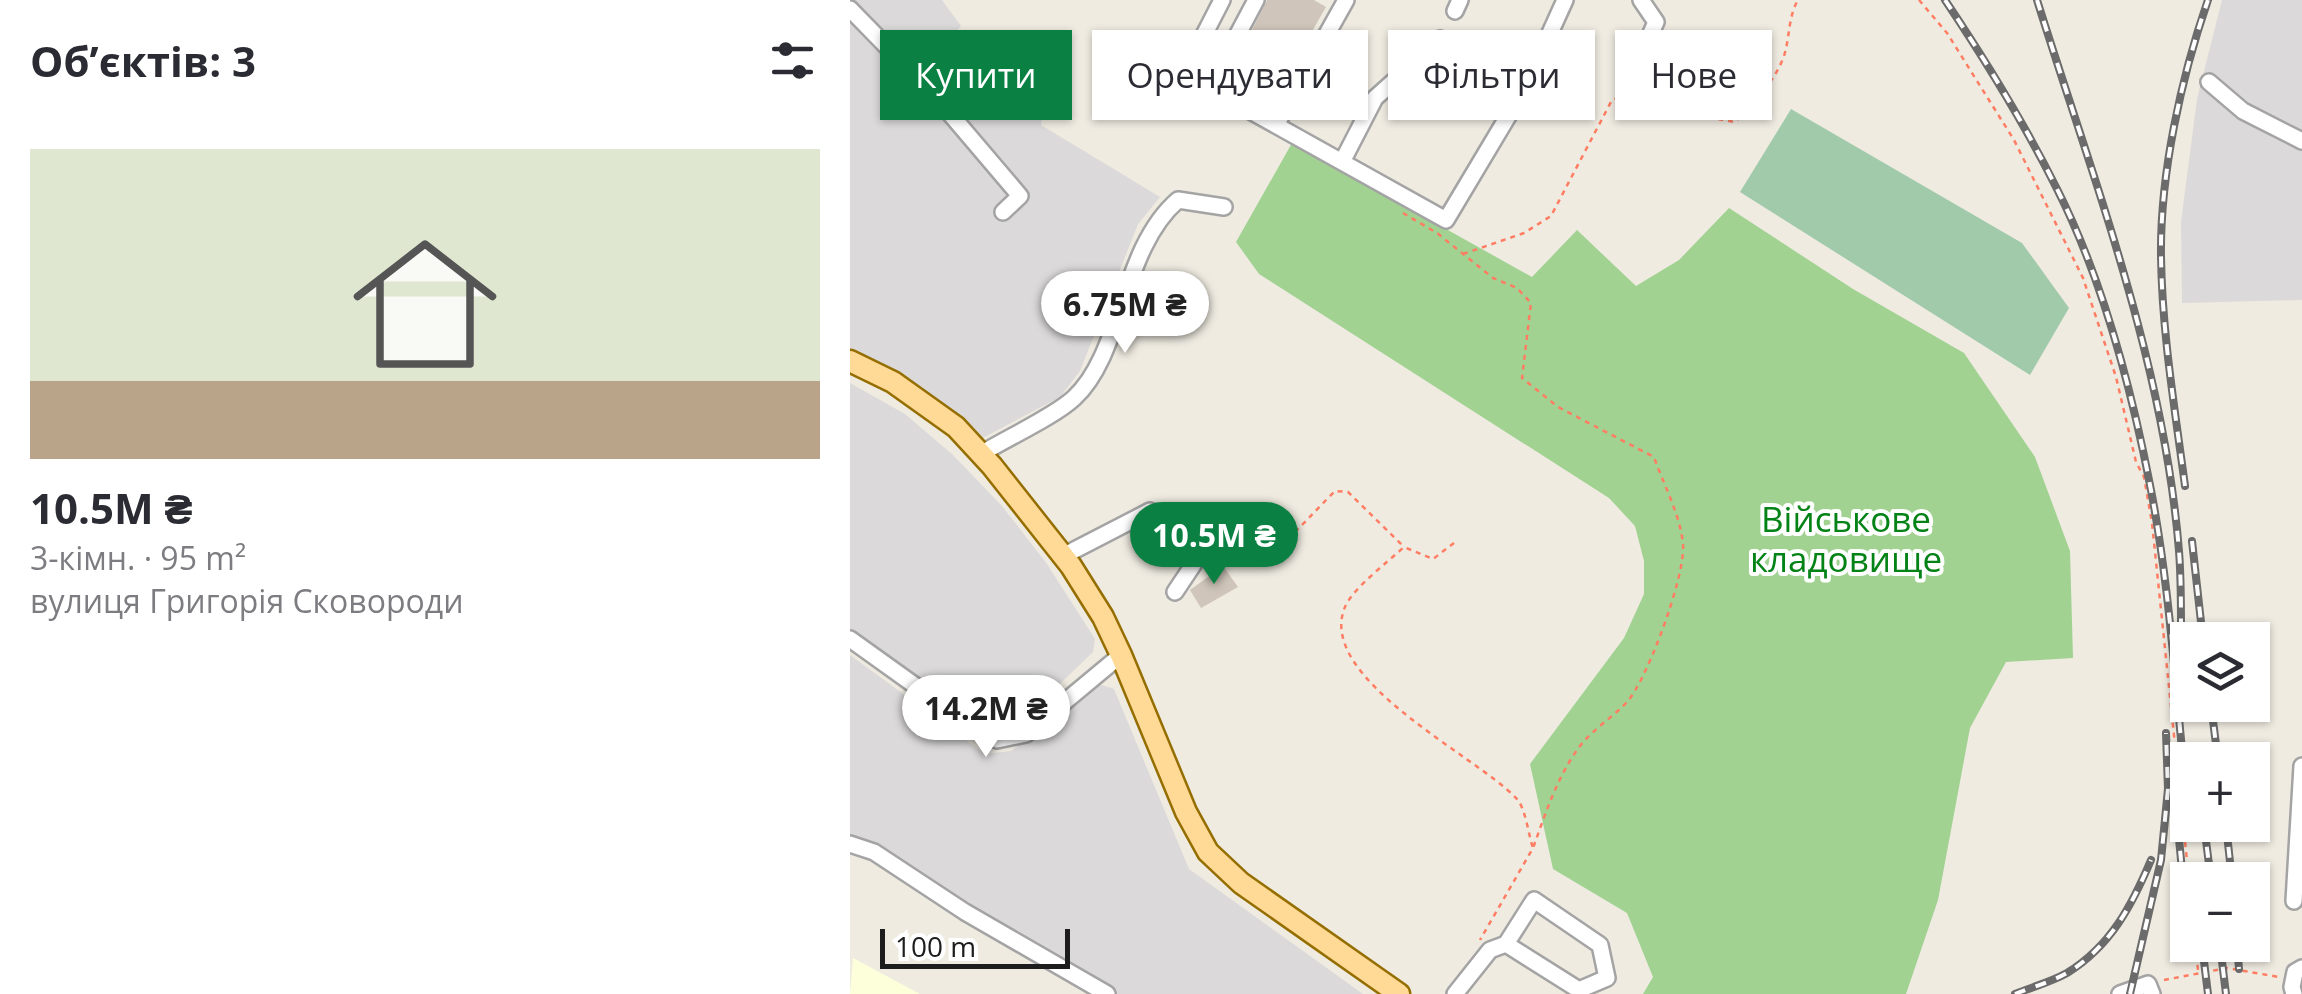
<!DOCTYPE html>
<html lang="uk">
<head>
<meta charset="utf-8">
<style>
	body { margin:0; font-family:"Open Sans",sans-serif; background:#f2f2f3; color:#2b2b33; height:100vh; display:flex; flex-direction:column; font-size:38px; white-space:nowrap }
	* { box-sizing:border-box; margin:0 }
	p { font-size:32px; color:#7c7c81 }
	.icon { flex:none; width:55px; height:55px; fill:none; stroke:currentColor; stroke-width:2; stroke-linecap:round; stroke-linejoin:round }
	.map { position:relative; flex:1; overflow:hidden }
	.details { display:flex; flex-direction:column; background:#fff; width:850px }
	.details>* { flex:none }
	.banner { position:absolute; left:30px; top:30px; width:950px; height:90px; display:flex; gap:20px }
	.tools { position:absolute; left:1320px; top:622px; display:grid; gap:20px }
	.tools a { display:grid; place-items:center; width:100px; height:100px; border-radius:0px; background:#fff; box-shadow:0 2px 8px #0004; font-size:50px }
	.scale { position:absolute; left:30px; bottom:25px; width:190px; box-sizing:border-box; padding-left:10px; border:5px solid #1d1d1d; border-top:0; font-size:28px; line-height:35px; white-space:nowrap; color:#1d1d1d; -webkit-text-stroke:8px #fff; paint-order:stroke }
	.price { position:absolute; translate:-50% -85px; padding:0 22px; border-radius:35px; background:#fff; color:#222; font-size:32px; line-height:65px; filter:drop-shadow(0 2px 5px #0008) }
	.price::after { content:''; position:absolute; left:50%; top:60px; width:30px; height:22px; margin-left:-15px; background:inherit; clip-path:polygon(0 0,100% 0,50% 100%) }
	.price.active { background:#0b8043; color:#fff }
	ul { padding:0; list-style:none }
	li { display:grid; align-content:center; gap:20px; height:530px; padding:0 30px }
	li+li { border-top:2px solid #e1e1e2 }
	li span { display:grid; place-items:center; height:310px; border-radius:0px; color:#555 }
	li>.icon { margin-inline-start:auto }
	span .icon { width:180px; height:180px; fill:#fffc; stroke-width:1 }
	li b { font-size:42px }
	h2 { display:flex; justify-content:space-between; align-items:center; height:120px; padding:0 30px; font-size:42px }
	.tag { padding:0 35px; border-radius:0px; background:#fff; box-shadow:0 2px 8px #0004; font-size:35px; line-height:90px }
	.tag.active { background:#0b8043; color:#fff }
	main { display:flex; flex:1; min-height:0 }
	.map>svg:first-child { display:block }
</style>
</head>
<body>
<main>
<section class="details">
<h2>Об’єктів: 3<svg class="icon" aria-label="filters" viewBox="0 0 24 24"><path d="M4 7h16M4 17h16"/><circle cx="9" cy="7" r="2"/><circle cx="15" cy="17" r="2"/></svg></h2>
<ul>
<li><span style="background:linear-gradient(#dfe7d0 75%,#b9a48a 0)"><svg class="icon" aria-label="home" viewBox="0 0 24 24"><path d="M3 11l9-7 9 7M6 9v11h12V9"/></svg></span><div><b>10.5M ₴</b><p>3-кімн. · 95 m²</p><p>вулиця Григорія Сковороди</p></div></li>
</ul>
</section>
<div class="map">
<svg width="1452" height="994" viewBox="0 0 1452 994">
	<rect width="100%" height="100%" fill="#efebe1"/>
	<path fill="#dbd9d9" d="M0,0H92L111,26L104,34L197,85L191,125L310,197L288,224L230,371L210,397L129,440L110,418L49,373L0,353Z
		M1372,0H1452V300L1332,303L1331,222L1347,99Z
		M0,383L55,414L103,455L152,506L197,564L245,639L243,652L167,725L150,731L136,728L0,635Z
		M0,655L135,754L161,751L241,687L252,685L264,689L339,869L513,994H267L0,838Z"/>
	<path fill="#fcffda" d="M3,958L70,994H0Z"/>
	<path fill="#a1d292" d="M442,143L682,277L727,230L786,286L829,260L879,208L1003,289L1114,353L1185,457L1220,551L1223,658L1156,662L1120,728L1088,900L1056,994H793L803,977L777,913L703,869L680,764L774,638L794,594V561L785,526L759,498L409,274L386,242Z"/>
	<path fill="#a1caaa" d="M941,109L1172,243L1219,308L1180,375L890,192Z"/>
	<path fill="#cfc5ba" d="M417,0H464L476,7L434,80L419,72L409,90L371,68L390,54Z
		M373,566L388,587L351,608L340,590Z"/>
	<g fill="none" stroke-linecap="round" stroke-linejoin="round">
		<g stroke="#a4a4a4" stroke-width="20">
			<path id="minor" d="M372,0L334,74L596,220L676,86L715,0
				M0,9L85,96L170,196L153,212
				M605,11L610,0
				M785,69L806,22L791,0
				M336,73L380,49L406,0
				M1359,82L1393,111L1452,141
				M426,125L496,0
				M492,162L525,98L544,81L578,64L590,39
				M131,454C155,439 205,416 224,398C273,353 271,249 328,200L374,207
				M213,556L300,511L343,565L325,592
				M0,639L127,730L147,740L176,734L271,655
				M0,844L24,852L115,912L257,994
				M1444,901L1452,766
				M605,994L640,950L656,944L684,900L750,945L757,978L729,990L656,944
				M1270,994L1298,984L1302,994
				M1444,994L1442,987L1445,972L1452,968"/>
		</g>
		<g stroke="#956e00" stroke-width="25">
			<path id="major" d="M0,361L43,382L106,427L142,466L221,566L253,617L271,655L336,812L358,852L391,883L549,994"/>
		</g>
		<path stroke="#ff7d62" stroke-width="2.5" stroke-dasharray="5 5" stroke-linecap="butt" d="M1069,0L1097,33L1164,140L1233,278L1266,377L1286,462L1294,477L1302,523L1339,880
			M553,213L587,233L643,278L667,288L681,303L672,378L708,407L804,457C814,486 830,514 833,544C836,575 797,680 777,702C761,719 740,731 727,750C706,780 695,815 683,848
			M613,254L674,233L701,216L762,100L784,93L827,102L859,111L868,119L885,122C904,103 925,81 934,56C940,37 938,17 948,0
			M604,543L583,559L554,547C538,562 503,588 495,607C465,678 625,755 666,798C676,808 678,834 683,848L630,940
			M355,563C371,560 381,566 393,564C424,561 462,513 485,491L498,492L554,547
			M1345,945L1348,970
			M1314,980L1377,968L1429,977"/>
		<use href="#minor" stroke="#fff" stroke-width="15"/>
		<use href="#major" stroke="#ffd996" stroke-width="20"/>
		<g stroke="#6b6b6b" stroke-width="8">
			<path id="rail" d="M1095,0C1136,61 1174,123 1207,189C1252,278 1281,387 1300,485C1321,591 1326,702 1338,809
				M1187,0C1243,179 1314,362 1329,551C1331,576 1331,601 1331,627
				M1335,486C1325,410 1312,333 1311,256C1310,174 1331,78 1358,0
				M1342,541L1353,640
				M1361,705L1368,760
				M1326,807L1338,934
				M1354,825L1361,880
				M1376,825L1382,880
				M1352,945L1358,994
				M1370,945L1376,994
				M1387,945L1389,969
				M1165,994C1182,987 1201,982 1217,973C1261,946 1282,905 1301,860
				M1280,994L1311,860L1318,789L1316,733"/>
		</g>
		<use href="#rail" stroke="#fff" stroke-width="4" stroke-dasharray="11" stroke-linecap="butt"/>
	</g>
	<g text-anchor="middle" stroke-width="8" stroke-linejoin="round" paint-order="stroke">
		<g font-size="35" fill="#038216" stroke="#fff">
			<text x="996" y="532">Військове<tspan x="996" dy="40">кладовище</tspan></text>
		</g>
	</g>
</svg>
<div class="tools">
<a><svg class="icon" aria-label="layers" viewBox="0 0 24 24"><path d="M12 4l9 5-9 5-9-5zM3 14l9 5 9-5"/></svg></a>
<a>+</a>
<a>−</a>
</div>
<div class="scale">100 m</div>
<b class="price" style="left:275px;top:356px">6.75M ₴</b>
<b class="price active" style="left:364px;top:587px">10.5M ₴</b>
<b class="price" style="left:136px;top:760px">14.2M ₴</b>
<div class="banner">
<a class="tag active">Купити</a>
<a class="tag">Орендувати</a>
<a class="tag">Фільтри</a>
<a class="tag">Нове</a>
</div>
</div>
</main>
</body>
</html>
